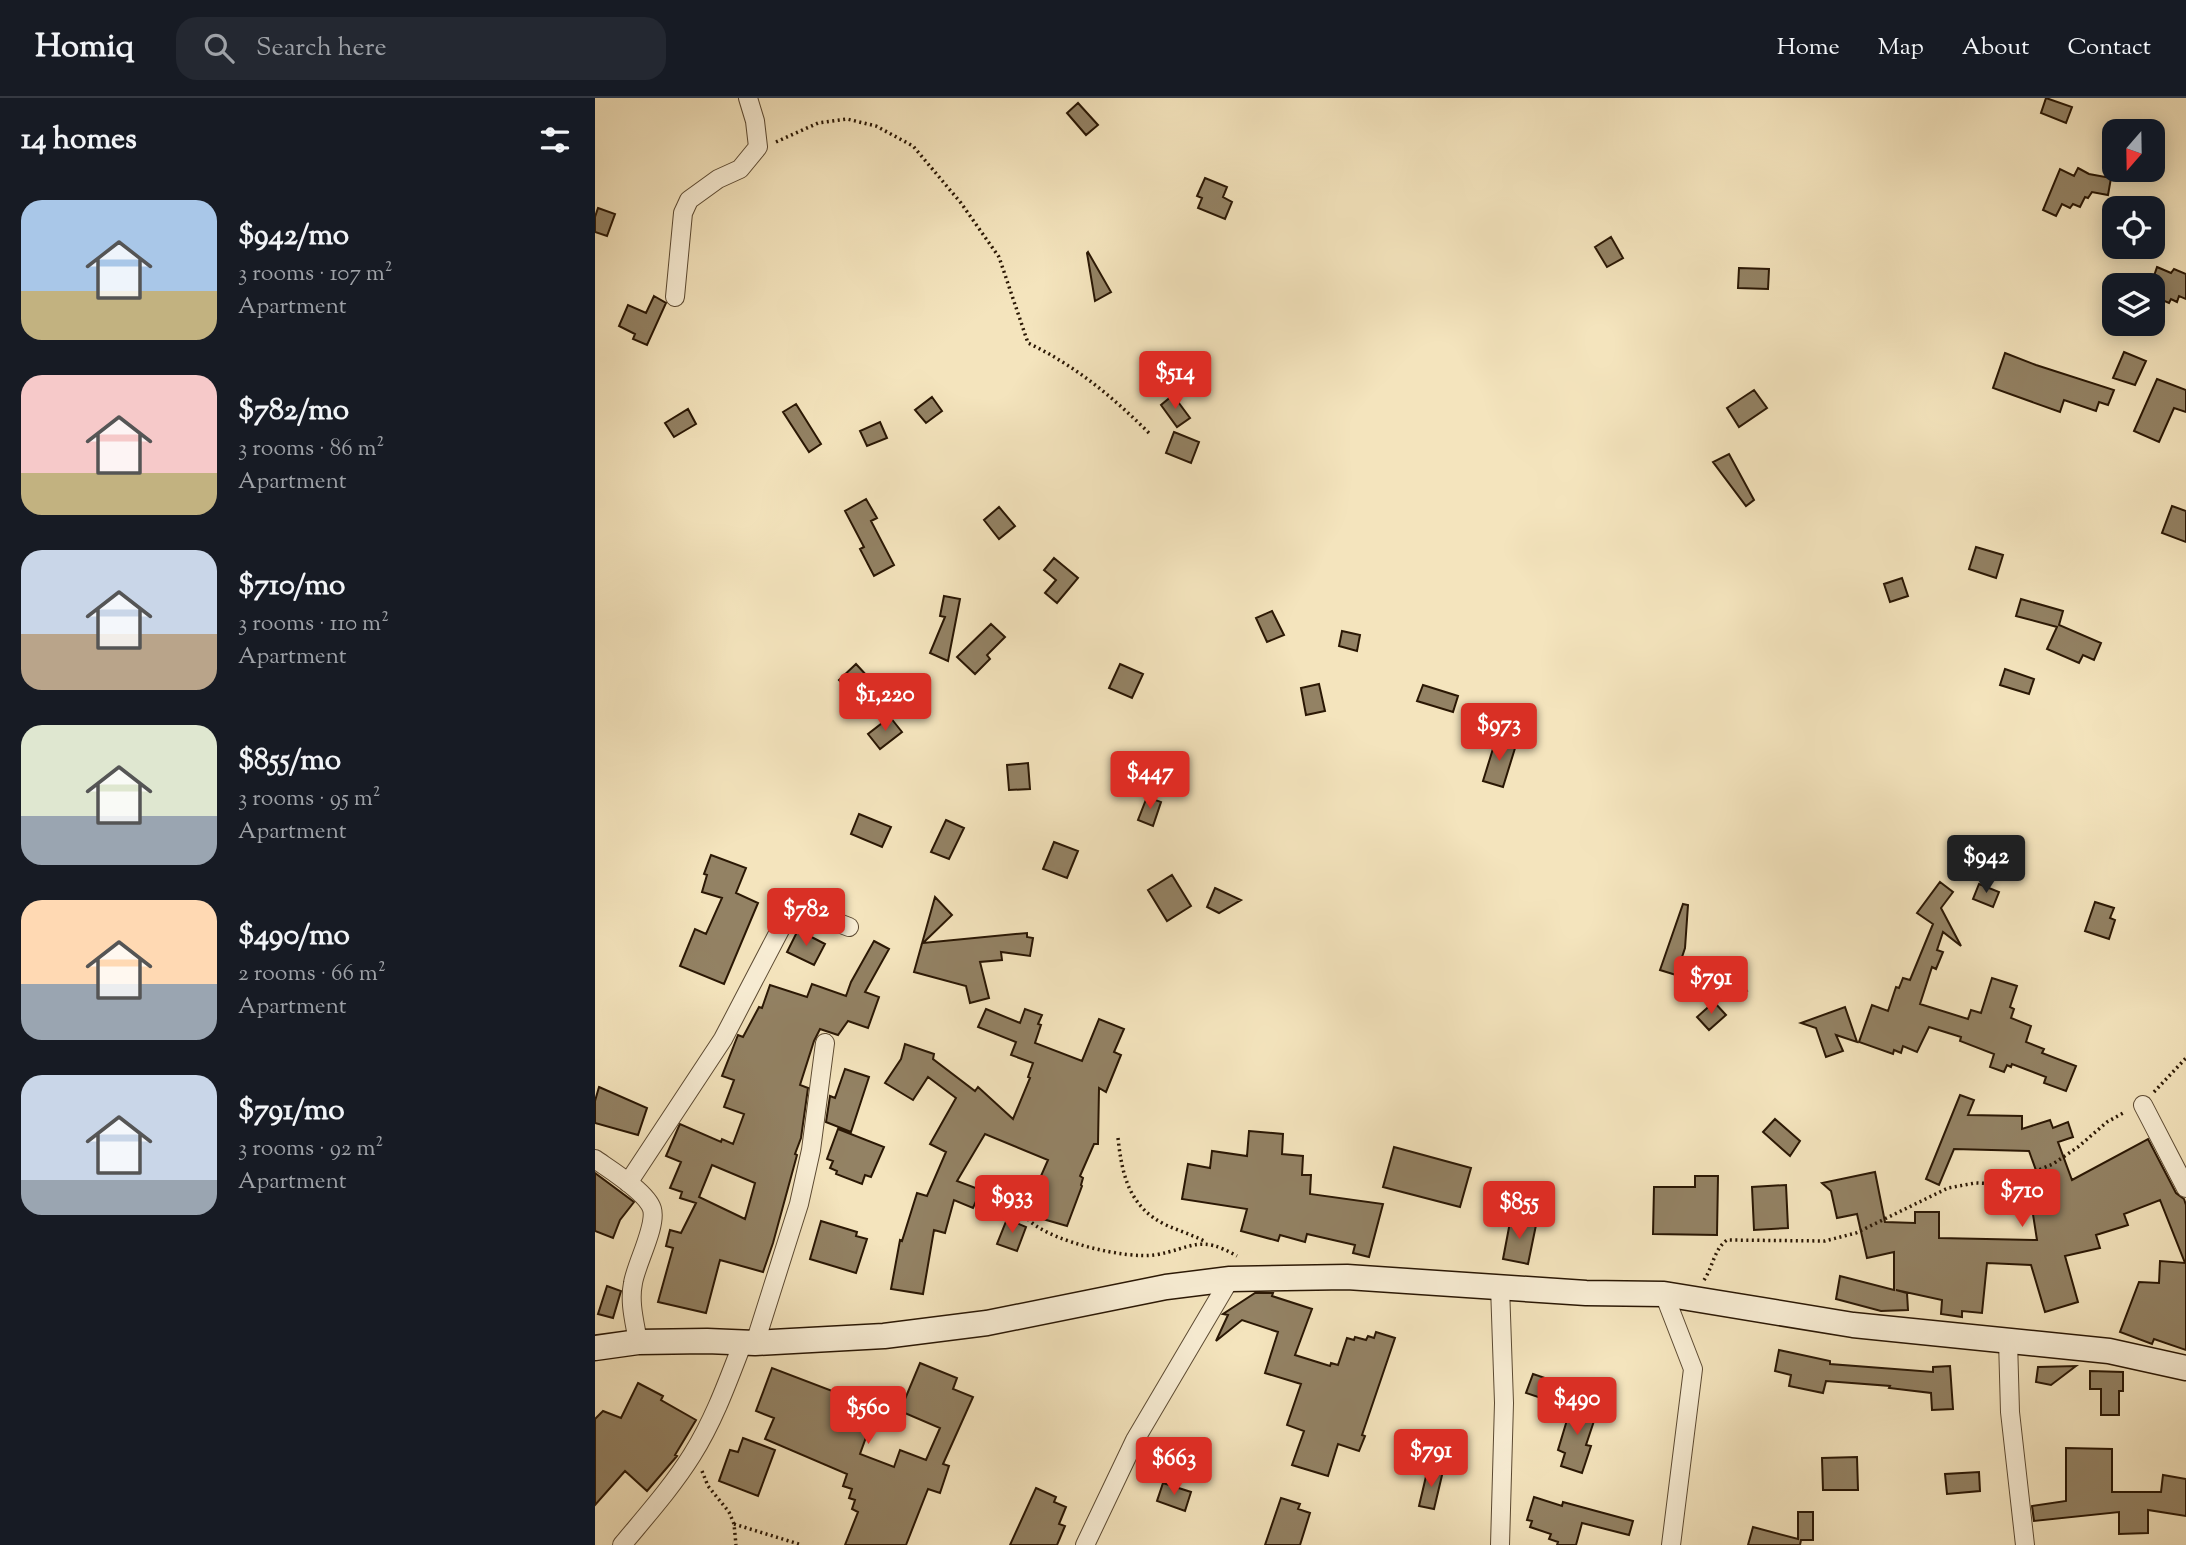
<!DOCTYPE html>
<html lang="en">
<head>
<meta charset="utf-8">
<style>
	body { margin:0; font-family:"Sorts Mill Goudy",serif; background:#242831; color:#f1f3f6; height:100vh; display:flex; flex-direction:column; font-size:26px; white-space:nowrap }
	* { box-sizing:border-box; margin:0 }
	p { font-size:23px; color:#9ea1a6 }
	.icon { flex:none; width:38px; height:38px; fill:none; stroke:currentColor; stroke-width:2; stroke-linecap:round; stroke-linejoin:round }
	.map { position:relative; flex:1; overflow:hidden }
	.side { display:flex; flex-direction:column; background:#171b24; width:595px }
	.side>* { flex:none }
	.needle { width:46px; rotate:200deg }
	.buttons { position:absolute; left:1507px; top:21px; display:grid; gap:14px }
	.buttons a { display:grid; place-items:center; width:63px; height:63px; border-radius:14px; background:#171b24; box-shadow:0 4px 18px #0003; font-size:35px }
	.price { position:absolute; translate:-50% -60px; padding:0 16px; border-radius:7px; background:#d93025; color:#fff; font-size:23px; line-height:46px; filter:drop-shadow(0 2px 4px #0008) }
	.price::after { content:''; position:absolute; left:50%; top:42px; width:21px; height:16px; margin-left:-10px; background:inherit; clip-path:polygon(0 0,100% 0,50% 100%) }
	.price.current { background:#222; color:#fff }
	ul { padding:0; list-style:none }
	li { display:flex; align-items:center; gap:21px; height:175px; padding:0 21px }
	li span { display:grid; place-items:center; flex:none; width:196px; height:140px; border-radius:21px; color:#555 }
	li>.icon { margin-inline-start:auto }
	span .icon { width:84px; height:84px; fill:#fffc; stroke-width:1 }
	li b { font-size:30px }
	h2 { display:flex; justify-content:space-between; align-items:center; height:84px; padding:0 21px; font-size:30px }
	header { display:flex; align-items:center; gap:42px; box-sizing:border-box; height:98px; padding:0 35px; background:#171b24; border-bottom:2px solid #363941 }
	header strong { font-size:33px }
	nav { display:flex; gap:38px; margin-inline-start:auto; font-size:24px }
	.search { width:490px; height:63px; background:#242831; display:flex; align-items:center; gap:18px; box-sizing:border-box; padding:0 24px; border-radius:21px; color:#9ea1a6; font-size:26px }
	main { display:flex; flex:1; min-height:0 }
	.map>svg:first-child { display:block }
</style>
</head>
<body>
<header>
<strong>Homiq</strong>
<div class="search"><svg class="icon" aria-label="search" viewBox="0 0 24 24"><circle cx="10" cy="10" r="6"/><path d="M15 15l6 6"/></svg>Search here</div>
<nav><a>Home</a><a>Map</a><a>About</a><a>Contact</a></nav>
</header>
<main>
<section class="side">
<h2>14 homes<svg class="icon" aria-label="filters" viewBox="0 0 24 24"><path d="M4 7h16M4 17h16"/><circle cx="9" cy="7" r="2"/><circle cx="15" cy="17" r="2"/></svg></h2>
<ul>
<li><span style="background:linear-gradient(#a9c7e8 65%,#c2b280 0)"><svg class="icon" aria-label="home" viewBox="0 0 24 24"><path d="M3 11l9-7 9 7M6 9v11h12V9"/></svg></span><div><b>$942/mo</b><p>3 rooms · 107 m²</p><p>Apartment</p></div></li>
<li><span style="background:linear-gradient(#f6c9c9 70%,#c2b280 0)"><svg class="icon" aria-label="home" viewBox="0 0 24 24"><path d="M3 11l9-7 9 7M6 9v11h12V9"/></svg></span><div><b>$782/mo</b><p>3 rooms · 86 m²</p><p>Apartment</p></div></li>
<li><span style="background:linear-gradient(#c9d6e8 60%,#b9a48a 0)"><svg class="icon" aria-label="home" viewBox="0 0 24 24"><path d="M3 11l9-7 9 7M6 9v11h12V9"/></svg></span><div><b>$710/mo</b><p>3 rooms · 110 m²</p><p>Apartment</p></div></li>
<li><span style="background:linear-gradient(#dfe7d0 65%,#9aa5b1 0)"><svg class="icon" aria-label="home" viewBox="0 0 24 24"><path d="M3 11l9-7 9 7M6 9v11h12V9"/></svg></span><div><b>$855/mo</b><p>3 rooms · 95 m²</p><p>Apartment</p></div></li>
<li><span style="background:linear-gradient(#ffd9b3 60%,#9aa5b1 0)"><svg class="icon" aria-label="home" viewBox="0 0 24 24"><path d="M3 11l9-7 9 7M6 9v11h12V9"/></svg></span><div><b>$490/mo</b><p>2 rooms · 66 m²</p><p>Apartment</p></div></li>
<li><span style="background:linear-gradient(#c9d6e8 75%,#9aa5b1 0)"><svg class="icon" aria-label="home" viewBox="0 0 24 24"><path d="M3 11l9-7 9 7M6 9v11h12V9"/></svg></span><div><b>$791/mo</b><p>3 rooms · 92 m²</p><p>Apartment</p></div></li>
</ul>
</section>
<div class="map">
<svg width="1591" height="1447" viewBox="0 0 1591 1447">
	<rect width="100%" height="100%" fill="#f4e4bd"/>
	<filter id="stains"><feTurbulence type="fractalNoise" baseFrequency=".00286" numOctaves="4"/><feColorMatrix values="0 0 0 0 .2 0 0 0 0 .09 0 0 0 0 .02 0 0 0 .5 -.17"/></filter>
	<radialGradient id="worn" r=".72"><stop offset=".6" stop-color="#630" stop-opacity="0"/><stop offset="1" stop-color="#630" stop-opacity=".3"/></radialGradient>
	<path fill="#938264" stroke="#2a1704" stroke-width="2" fill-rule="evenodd" d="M1451,0L1477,9L1471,25L1446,15Z
		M483,5L503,27L491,37L472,15Z
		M1483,70L1494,76L1516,80L1513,97L1497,94L1493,100L1490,99L1485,109L1478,106L1475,110L1467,106L1461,118L1448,112L1465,71L1479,78Z
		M610,80L632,89L628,99L637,104L630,121L603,110L607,100L602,98Z
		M3,110L20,116L12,138L0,134V119Z
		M1016,139L1028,160L1012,169L1000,149Z
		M493,154L516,194L500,203L492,155Z
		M1562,169L1576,175L1579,171L1591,176V201L1584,198L1582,204L1576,201L1574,205L1558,198V181Z
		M1144,170L1174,171L1173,191L1143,190Z
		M59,198L71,205L52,247L38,241L40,236L24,228L33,207L51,215Z
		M1529,254L1551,263L1540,287L1518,280Z
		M1410,255L1441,267L1519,292L1513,307L1504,304L1501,313L1469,302L1465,314L1398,290Z
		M1562,281L1591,292V314L1579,310L1564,344L1539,333Z
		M1159,292L1172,310L1144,329L1132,310Z
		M578,297L595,320L582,329L566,307Z
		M337,299L347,313L331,325L320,312Z
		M201,306L226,346L214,354L188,314Z
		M93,311L101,326L79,339L70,325Z
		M285,324L292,340L272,348L265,333Z
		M579,334L604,344L596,365L571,355Z
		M1134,356L1159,402L1151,408L1118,364Z
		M271,401L282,420L276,423L299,467L279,478L265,451L269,449L250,413Z
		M1577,408L1591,413V444L1567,435Z
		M404,409L420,428L404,441L389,422Z
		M1381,449L1408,457L1401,480L1374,471Z
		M459,460L483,480L462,505L450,495L461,482L449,472Z
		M1307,480L1313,498L1295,504L1289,486Z
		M349,498L365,501L353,563L335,555L350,519L345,518Z
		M1426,501L1468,513L1464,527L1506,545L1499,562L1488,557L1484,565L1452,551L1462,529L1421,518Z
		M677,513L689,537L672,544L661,520Z
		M396,526L410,539L392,557L395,561L380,576L362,559Z
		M747,533L765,537L762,553L744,548Z
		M261,566L273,579L256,595L244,582Z
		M525,566L548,576L537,600L514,590Z
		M1410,571L1439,581L1434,596L1405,587Z
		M724,586L730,613L711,617L706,590Z
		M828,587L863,598L858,614L822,603Z
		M295,619L307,634L285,651L273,636Z
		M901,641L921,647L908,689L888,683Z
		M433,665L435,691L414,692L412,667Z
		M552,699L566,704L558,728L543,722Z
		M264,716L296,729L287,749L256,736Z
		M351,722L369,730L354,761L336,754Z
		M459,744L483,753L472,780L448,771Z
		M116,757L151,770L141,795L163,805L129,886L85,868L100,831L111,836L127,800L107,794L112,777L109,776Z
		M577,777L596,808L572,823L553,792Z
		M1345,784L1358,794L1346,810L1366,848L1348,834L1342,852L1348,854L1341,871L1337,869L1325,906L1373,921L1376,912L1386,915L1397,880L1422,888L1415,909L1419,911L1416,920L1436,928L1431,944L1449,951L1447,955L1481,968L1471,993L1449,985L1451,979L1417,966L1416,969L1412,967L1409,974L1395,969L1399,956L1365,943L1366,939L1334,929L1322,954L1308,948L1306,955L1299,952L1298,956L1264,944L1277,907L1293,913L1301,889L1304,890L1308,880L1315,882L1338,826L1322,815Z
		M1384,786L1404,794L1398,809L1378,801Z
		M620,790L646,802L624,815L612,809Z
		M340,799L357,817L328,845L432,835V839L438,840L435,858L406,854L407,862L385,864L394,900L375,905L371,888L319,874Z
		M1500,804L1519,810L1515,820L1520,822L1514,841L1490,833Z
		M1088,806L1093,807L1090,850L1081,877L1065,872Z
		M203,832L230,846L219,867L192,854Z
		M279,843L294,851L270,894L284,899L273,930L253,923L243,937L225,931L219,943L205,987L213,990L206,1040L200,1056L202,1057L178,1145L168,1174L125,1162L111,1215L63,1204L78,1150L71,1148L75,1132L86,1135L101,1105L85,1100L87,1094L75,1090L86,1064L71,1058L84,1028L85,1026L126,1044L127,1041L138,1046L149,1016L129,1009L139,982L127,978L143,937L148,939L164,909L167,910L175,887L212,899L217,886L251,898L256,884ZM117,1067L160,1085L150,1121L104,1099Z
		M1136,869L1152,893L1139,901L1123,878Z
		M1119,904L1131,917L1114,932L1102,919Z
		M1250,909L1262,944L1241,937L1248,953L1231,959L1221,930L1206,925Z
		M391,911L425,925L430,911L447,917L443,926L446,927L440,945L487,963L504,921L529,931L519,954L526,957L511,994L504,990L503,1046H499L485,1078L488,1080L486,1087L487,1088L472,1128L441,1119L450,1092L442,1087L453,1062L390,1036L362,1083L386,1092L378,1110L359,1102L350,1135L339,1132L328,1196L296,1191L305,1142L307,1143L322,1095L332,1098L351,1054L335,1046L361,1000L333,979L318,1002L290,985L306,961L310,946L339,956L338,961L380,993L383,989L418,1021L435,980L433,979L438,965L416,957L421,944L383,929Z
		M250,971L274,979L256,1034L231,1024L235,998L240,1000Z
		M4,989L52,1010L43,1037L0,1025V1003Z
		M1365,997L1379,1002L1373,1017L1427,1018V1031L1455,1022L1458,1030L1473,1024L1478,1039L1463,1044L1477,1082L1553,1041L1581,1095L1589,1101L1591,1107V1252L1559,1241L1557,1246L1525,1234L1544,1184L1564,1185L1565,1163L1590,1165L1565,1102L1529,1116L1533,1127L1501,1137L1505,1150L1470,1158L1483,1204L1450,1214L1436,1167L1392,1165L1387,1215L1367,1213V1219L1346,1216L1347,1202L1301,1192L1312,1195L1313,1212L1286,1213L1241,1201L1245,1178L1299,1192V1154L1272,1160L1262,1116L1242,1120L1236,1093L1227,1085L1280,1074L1290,1124L1320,1125V1114H1344V1140L1442,1142L1434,1091L1447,1089L1434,1053L1359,1051L1344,1087L1331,1081Z
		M1180,1021L1205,1043L1195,1058L1168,1034Z
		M243,1031L289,1049L276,1079L270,1077L267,1086L241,1076L242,1073L235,1070L238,1063L232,1061Z
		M654,1033L688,1036L687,1056L708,1058L707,1077H716L715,1096L788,1106L774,1159L758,1155L760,1147L712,1136L710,1144L685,1137L683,1143L646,1133L652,1111L587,1101L593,1066L615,1070L617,1053L652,1058Z
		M799,1049L876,1070L865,1109L788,1089Z
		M0,1075L39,1104L25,1122L18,1140L0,1133Z
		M1100,1078H1123L1122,1137L1058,1136L1059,1089H1100Z
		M1191,1087L1193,1130L1159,1132L1157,1089Z
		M916,1119L933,1122L932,1126L941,1127L933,1166L908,1161Z
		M412,1121L431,1129L422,1153L402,1146Z
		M226,1123L262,1134L261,1138L272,1141L261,1175L215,1161Z
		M12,1188L26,1193L18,1220L3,1216Z
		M660,1195H678L677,1198L717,1211L700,1257L735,1268L736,1265L743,1267L752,1240L759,1242L760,1239L771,1242L773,1238L779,1240L781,1234L800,1240L767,1337L770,1338L764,1353L743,1346L733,1378L697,1367L709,1333L692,1327L706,1286L670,1275L683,1234L647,1222L621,1243L633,1217L628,1216Z
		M1184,1252L1235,1263V1266L1338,1274V1269L1355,1268L1358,1311L1337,1312L1336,1295L1294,1290L1295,1288L1231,1283L1228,1295L1194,1288L1196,1277L1180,1273Z
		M325,1265L362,1280L358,1291L378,1299L348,1366L354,1368L345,1395L333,1391L311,1447H250L263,1414L257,1411L260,1402L254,1400L257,1391L248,1388L252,1376L170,1341L179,1320L161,1313L177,1270L258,1301L259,1298L283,1306L265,1356L299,1369L305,1352L331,1362L345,1330L305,1313Z
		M1481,1268L1456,1287L1441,1284L1443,1269Z
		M1495,1273L1528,1274V1293H1524V1317H1506V1291H1495Z
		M938,1276L962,1284L955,1303L931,1295Z
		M43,1285L68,1298L66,1302L101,1322L80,1357L82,1358L52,1393L30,1373L0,1407V1321L8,1313L26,1320Z
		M974,1305L1002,1314L991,1347L996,1348L987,1375L966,1368L970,1355L963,1352L972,1322L969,1320Z
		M148,1340L180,1352L163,1398L124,1383L135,1352L143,1354Z
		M1471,1350L1517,1351V1394H1566L1568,1377L1591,1381V1418L1553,1412V1435L1524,1436V1414L1439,1423L1437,1408L1471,1403Z
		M1262,1359L1263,1392H1228L1227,1360Z
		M833,1370L848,1373L839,1411L824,1408Z
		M1384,1374L1385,1393L1352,1396L1350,1376Z
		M568,1385L596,1394L590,1413L562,1403Z
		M441,1390L461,1399L459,1404L471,1409L464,1426L470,1428L462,1447H415Z
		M939,1399L967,1408L968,1404L1038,1423L1034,1437L987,1425L981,1447H962L963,1444L954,1441L956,1436L935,1429L937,1423L932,1422Z
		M686,1400L705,1406L703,1411L715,1415L705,1447H670Z
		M1203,1414H1218V1442H1206L1205,1447H1153L1158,1429L1203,1441Z"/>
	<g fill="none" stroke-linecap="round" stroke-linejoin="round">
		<g stroke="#5c4a32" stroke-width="20">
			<path id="street" d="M80,199L88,115L94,102L123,81L145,71L163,49L160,23L153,0
				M1548,1007L1591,1090
				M0,1061C14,1071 52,1094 57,1111C62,1128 41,1166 38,1185C34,1205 40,1225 43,1244
				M33,1085L128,941L188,826L199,814L223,817L254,829
				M905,1188L909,1305L905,1447
				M1069,1196L1098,1271L1076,1447
				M1413,1242L1415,1314L1430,1447
				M160,1245L204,1106L216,1052L230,945
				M27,1447C51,1418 77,1389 97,1357C119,1322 133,1283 148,1244
				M490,1447L540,1342L635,1181"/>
		</g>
		<g stroke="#2a1704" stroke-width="27">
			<path id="secondary" d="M0,1250L43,1244L112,1243L160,1245L289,1238L392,1225L571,1189L635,1181L752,1179L991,1195L1069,1196L1258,1227L1514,1253L1591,1270"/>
		</g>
		<path stroke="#2a1704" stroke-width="3.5" stroke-dasharray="2 3.5" stroke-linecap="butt" d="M181,44L223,25L252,21L281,28L318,48L366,105L404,159L433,245C481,268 519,300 556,337
			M1559,994L1591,960
			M523,1040C527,1077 534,1109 571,1127C584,1133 598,1137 611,1144
			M395,1081C408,1095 421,1111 436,1124C459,1144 530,1161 560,1157C598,1150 604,1136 642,1158
			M1109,1182C1118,1169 1119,1151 1132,1142L1230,1143L1261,1135L1353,1090L1380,1085L1410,1086L1458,1066L1483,1049L1512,1024L1530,1014
			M107,1373L113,1388L134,1414L139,1426L141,1447
			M139,1426L207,1447"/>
		<use href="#street" stroke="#f8edd4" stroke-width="18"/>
		<use href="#secondary" stroke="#f8edd4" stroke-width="24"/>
	</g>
	<rect width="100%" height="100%" filter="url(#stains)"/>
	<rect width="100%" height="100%" fill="url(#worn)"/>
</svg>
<div class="buttons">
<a><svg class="needle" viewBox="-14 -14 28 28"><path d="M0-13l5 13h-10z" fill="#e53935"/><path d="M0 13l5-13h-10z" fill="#9ea1a6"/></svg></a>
<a><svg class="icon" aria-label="locate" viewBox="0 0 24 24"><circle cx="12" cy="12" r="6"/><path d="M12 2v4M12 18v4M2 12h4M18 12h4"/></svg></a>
<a><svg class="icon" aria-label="layers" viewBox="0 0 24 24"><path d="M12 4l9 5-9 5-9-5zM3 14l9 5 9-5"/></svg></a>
</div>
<b class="price" style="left:580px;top:313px">$514</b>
<b class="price" style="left:290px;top:635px">$1,220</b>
<b class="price" style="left:904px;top:665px">$973</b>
<b class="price" style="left:555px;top:713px">$447</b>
<b class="price current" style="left:1391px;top:797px">$942</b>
<b class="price" style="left:211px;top:850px">$782</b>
<b class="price" style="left:1116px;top:918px">$791</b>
<b class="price" style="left:1427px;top:1131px">$710</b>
<b class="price" style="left:417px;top:1137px">$933</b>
<b class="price" style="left:924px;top:1143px">$855</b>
<b class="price" style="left:982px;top:1339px">$490</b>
<b class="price" style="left:273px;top:1348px">$560</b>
<b class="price" style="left:836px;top:1391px">$791</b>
<b class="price" style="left:579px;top:1399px">$663</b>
</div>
</main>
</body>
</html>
